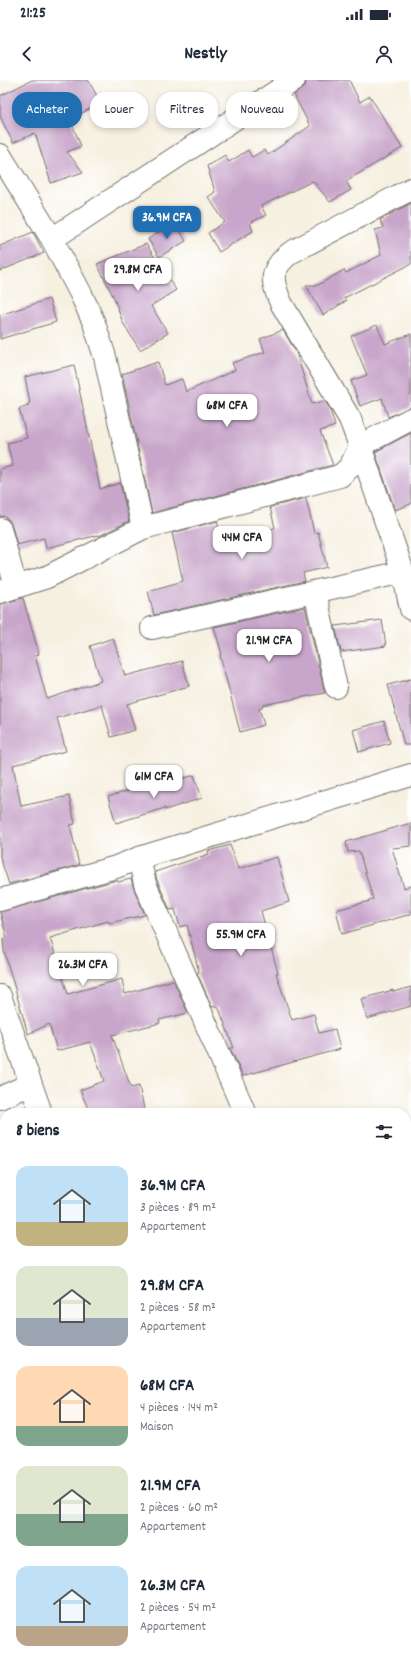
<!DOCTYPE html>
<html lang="fr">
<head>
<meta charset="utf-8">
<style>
	body { margin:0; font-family:Dekko,sans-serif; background:#f2f2f3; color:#1f2937; height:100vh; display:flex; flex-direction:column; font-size:15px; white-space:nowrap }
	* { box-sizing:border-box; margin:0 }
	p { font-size:13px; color:#747a83 }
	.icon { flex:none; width:22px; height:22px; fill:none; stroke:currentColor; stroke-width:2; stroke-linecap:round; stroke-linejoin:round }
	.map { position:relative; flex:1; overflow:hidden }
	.drawer { position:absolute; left:0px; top:1028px; width:411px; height:556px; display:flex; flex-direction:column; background:#fff; border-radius:16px 16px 0 0; box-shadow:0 2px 6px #0003 }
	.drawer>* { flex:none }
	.guide { position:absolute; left:12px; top:12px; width:387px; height:36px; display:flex; gap:8px }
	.price { position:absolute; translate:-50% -34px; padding:0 9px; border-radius:8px; background:#fff; color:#222; font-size:13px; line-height:26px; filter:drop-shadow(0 1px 2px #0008) }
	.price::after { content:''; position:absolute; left:50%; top:24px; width:12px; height:9px; margin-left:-6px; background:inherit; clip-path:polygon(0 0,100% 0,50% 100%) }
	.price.active { background:#1f6fb2; color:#fff }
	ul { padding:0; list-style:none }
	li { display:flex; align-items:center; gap:12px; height:100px; padding:0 16px }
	li span { display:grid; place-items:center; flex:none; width:112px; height:80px; border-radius:12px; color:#555 }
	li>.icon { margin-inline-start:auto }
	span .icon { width:48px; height:48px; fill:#fffc; stroke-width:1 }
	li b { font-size:17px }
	h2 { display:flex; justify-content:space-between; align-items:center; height:48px; padding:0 16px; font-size:17px }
	.pill { padding:0 14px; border-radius:16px; background:#fff; box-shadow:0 2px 6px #0003; font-size:14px; line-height:36px }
	.pill.active { background:#1f6fb2; color:#fff }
	.status { display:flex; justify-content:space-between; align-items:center; height:28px; padding:0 20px; background:#fff; direction:ltr }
	.status svg { height:11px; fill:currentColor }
	header { display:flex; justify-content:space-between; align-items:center; height:52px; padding:0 16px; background:#fff; font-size:18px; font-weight:800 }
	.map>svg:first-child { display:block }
</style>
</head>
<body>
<div class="status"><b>21:25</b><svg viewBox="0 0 49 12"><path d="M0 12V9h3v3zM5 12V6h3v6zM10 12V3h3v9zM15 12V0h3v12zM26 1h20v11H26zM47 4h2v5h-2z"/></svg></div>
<header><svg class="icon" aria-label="back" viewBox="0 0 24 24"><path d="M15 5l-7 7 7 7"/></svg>Nestly<svg class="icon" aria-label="person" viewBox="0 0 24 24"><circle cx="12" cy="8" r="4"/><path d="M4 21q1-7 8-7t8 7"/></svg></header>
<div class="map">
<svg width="411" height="1584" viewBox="0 0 411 1584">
	<rect width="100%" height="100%" fill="#fff"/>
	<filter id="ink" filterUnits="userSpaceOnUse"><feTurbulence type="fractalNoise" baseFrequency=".025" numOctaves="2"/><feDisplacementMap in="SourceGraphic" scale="8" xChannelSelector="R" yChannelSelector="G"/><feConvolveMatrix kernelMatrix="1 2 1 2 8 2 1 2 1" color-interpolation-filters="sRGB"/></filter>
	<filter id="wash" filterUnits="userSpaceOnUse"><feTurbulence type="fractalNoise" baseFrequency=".012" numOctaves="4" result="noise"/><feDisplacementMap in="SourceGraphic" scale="16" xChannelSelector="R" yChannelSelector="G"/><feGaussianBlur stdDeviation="0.9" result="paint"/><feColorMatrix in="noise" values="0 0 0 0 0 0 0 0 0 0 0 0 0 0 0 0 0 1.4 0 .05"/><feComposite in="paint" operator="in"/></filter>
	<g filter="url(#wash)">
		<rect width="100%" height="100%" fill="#f6f0e0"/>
		<g id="blocks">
			<path fill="#c8a5ca" d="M32,0H88L101,23L70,39L81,66L67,72L83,92L51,103L35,53L13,63L0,36V16Z
				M306,0H349L360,22L370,16L402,68L346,101L351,110L330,122L313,101L261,126L266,135L250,143L253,151L219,172L208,153L225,142L208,117L215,112L207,86L225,75L229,82L248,70L252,77L264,70L268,75L310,46L294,15L305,6Z
				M411,123V184L344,218L346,221L323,235L306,205H318L344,190L346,193L381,175L375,150L383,148L380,140Z
				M175,142L186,161L159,177L148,159Z
				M33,152L44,173L0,191V166Z
				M146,164L176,210L151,226L168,253L140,270L123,243L114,218L97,184Z
				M49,219L56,242L0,259V235Z
				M377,245L385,264L411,254V327L388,337L382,318L360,326L351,301L367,295L351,256Z
				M283,250L296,272L312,324L325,321L330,329L335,346L320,351L333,385L152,433L122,294L158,282L165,305L182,299L186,312L235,290L232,283L265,272L260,259Z
				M74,285L100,409L120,403L129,441L99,456V455L46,468L44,458L17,465L12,446L9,440L4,436L0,437V389L13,386L7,363L27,358L19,329L28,326V324L30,323L25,297Z
				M411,353V424L395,430L375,372Z
				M306,418L314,453L318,452L327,487L303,493L305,501L154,535L148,511L183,501L172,453L217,441L222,461L275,448L270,427Z
				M23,518L39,574L35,576L47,619L101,601L90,566L113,558L125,596L182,581L189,606L127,624L135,650L111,657L102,625L57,638L66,671L13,685L21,726L69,716L75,744L70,745L79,785L9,804L0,777V524Z
				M305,527L325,613L262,625V628H259L264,645L240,652L220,575L222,574L214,547Z
				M382,540L386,566L341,572L335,546Z
				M411,599V665H404L388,605Z
				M384,641L390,663L359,672L353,650Z
				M194,695L202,718L165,730V728L116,743L108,717L150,704L151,709Z
				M411,743V766L392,768L404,808L411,806V834L342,854L336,830L370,821V820L373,819L359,771L348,772L346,762Z
				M230,765L238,789L277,777L289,822L261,831L278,893H276L292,940L314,934L319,953L335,949L340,969L243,996L230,968H234L218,926L212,927L197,893L199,892L187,845L180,847L175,829L170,830L157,800L155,792L209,774L208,771Z
				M131,799L134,809L145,835L109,843L108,841L50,858L68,914L122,899L125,914L173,900L188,933L159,940L160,943L112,955L131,1008L139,1006L145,1033H90L80,1010L104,1001L90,962L57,971L49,944L28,954L4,871L3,859L7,858L0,832L117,800L118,802Z
				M411,907V926L367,939L361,919L393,910V912Z"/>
		</g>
	</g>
	<g filter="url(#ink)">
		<use href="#blocks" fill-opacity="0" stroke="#72706a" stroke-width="1"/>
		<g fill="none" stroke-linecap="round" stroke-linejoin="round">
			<g stroke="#72706a" stroke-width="24">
				<path id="minor" d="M0,75L52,159L81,214L94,243L105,277L143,448
					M52,159L294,0
					M411,339L360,366L403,492L411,529
					M0,449L16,507
					M0,512L47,497L143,448L340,396L350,387L360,366L350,339L281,223C271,199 269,191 290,173L411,109
					M315,512L336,607
					M152,548L403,492
					M139,778L145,804L245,1033
					M0,820L116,787L139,778L411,695
					M0,916L41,1033
					M0,1018L31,1004
					M406,1062L411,1060
					M0,1122L5,1120
					M406,1204L411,1202
					M0,1283L5,1281
					M406,1324L411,1322
					M406,1340L411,1345
					M0,1367L5,1378
					M70,1579L72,1584
					M228,1579L230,1584"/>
			</g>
			<use href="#minor" stroke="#fff" stroke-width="22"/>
		</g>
	</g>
</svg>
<b class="price active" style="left:167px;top:160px">36.9M CFA</b>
<b class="price" style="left:138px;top:212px">29.8M CFA</b>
<b class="price" style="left:227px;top:348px">68M CFA</b>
<b class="price" style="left:242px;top:480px">44M CFA</b>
<b class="price" style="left:269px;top:583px">21.9M CFA</b>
<b class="price" style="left:154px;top:719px">61M CFA</b>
<b class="price" style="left:241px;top:877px">55.9M CFA</b>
<b class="price" style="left:83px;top:907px">26.3M CFA</b>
<div class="guide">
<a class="pill active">Acheter</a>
<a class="pill">Louer</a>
<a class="pill">Filtres</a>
<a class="pill">Nouveau</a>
</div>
<section class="drawer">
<h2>8 biens<svg class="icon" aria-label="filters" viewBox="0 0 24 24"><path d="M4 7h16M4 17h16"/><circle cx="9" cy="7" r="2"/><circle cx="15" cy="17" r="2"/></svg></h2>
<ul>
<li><span style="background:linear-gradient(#bfe0f5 70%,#c2b280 0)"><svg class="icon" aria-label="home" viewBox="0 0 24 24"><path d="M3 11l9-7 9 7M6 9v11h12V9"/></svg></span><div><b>36.9M CFA</b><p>3 pièces · 89 m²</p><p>Appartement</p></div></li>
<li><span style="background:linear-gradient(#dfe7d0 65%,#9aa5b1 0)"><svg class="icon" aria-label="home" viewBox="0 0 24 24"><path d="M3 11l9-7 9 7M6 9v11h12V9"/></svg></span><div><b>29.8M CFA</b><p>2 pièces · 58 m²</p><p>Appartement</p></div></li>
<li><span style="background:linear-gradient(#ffd9b3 75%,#7fa58c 0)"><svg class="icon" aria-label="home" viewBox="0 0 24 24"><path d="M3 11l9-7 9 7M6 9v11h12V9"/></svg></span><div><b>68M CFA</b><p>4 pièces · 144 m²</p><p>Maison</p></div></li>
<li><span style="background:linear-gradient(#dfe7d0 60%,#7fa58c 0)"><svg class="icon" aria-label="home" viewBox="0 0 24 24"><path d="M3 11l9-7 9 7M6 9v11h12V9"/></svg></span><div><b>21.9M CFA</b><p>2 pièces · 60 m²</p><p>Appartement</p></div></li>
<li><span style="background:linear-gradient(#bfe0f5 75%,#b9a48a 0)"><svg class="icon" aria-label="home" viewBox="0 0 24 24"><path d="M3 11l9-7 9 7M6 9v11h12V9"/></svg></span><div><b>26.3M CFA</b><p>2 pièces · 54 m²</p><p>Appartement</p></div></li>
</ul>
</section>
</div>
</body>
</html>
